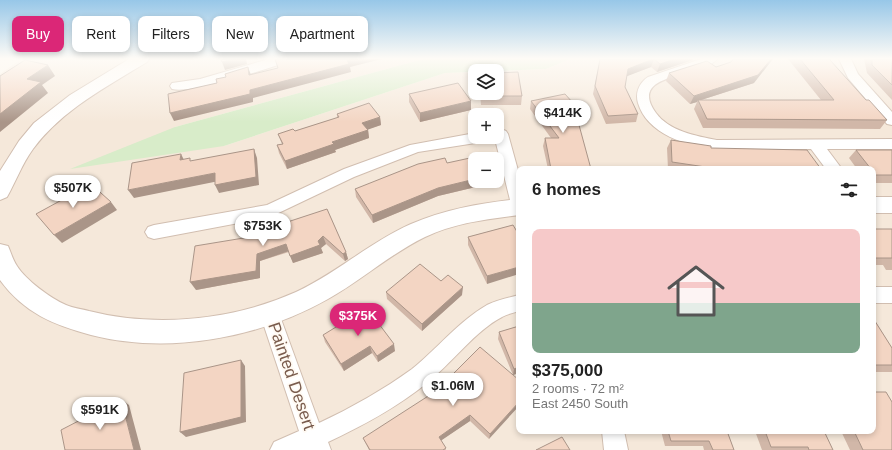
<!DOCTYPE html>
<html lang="en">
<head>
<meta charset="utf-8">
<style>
	body { margin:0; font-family:Helvetica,sans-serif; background:#f2f2f2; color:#222; height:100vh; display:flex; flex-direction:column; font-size:15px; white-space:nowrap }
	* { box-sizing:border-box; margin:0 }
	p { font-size:13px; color:#767676 }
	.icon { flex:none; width:22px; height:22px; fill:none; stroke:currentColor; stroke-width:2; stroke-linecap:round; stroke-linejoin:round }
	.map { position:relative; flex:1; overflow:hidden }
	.side { position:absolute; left:516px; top:166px; width:360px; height:268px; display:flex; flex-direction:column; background:#fff; border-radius:8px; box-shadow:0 2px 6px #0003 }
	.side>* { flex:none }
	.hud { position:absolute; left:12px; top:16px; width:380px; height:36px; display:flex; gap:8px }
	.tools { position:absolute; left:468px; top:64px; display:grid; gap:8px }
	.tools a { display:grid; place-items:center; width:36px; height:36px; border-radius:8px; background:#fff; box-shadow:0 2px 6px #0003; font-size:20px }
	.price { position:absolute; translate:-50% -34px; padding:0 9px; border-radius:14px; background:#fff; color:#222; font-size:13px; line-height:26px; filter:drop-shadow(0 1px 2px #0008) }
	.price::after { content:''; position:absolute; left:50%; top:24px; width:12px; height:9px; margin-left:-6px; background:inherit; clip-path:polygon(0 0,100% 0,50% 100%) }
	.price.on { background:#db2777; color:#fff }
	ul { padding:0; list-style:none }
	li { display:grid; align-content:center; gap:8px; height:212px; padding:0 16px }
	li+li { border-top:1px solid #e0e0e0 }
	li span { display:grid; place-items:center; height:124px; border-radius:8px; color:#555 }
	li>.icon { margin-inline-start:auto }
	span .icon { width:72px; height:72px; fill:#fffc; stroke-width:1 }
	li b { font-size:17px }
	h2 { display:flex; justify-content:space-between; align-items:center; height:48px; padding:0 16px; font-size:17px }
	.tag { padding:0 14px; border-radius:8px; background:#fff; box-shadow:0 2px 6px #0003; font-size:14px; line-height:36px }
	.tag.on { background:#db2777; color:#fff }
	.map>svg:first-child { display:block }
</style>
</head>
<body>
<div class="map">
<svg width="892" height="450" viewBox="0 0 892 450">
	<rect width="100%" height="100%" fill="#fdf6ec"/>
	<path fill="#f5e8da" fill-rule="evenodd" d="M21,59H423L175,127L224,146L445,73L475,72V93H497V71L546,69L570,59H892V450H0V74ZM475,115H497V137H475ZM475,159H497V181H475ZM519,169H873V431H519Z"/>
	<path fill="#d8ecc9" d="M423,59H570L546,69L445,73L224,146L70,169L175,127Z"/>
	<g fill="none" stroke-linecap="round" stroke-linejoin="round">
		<g stroke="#d1beb0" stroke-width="2">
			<path id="minor" d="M269,59H290L288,62C264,69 194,94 172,89L170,86L172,83L200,79Z
				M701,59H717C702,78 626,72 656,113C669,131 696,136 717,140L892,139V149H827L842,169H826L811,149C790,149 768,150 747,150C737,150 726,151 716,150C687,146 647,134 638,103C635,93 639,83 648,77Z
				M839,59H851L858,74L892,112V125L887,124L848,78Z
				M501,129L506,131L508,134L519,174V210L513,208L511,204L495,139L491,137H497V130Z
				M475,133V137H489L487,140L482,142L418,152L354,177L270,217L154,239L148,237L145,232L148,227L154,225L267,205L344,169L410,145Z
				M873,287H892V303H873Z
				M519,295V311C513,313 507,314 502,317C476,330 450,365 427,383C396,408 362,426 328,442L331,450H270L274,442L299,431L260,314L263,308L270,305L277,308L319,423C351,408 383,390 412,369C437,349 459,321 487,305C497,300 508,298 519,295Z
				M602,431H624L628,450H604Z"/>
		</g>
		<g stroke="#d1beb0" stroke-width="2">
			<path id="tertiary" d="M129,59H149L147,62C106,87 62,110 33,149C22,164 16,181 7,197L0,200V171L19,141L34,123L70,95Z
				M873,197H892V213H873Z
				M519,199V215C487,219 454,223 425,237C390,254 362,280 328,299C259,338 169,355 91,335C54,325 24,313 0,280V244L8,246C11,253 13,260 17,266C26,280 50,298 66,305C73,308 82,309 89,311C156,328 234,320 296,292C337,273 370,242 411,224C445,209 482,203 519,199Z"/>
		</g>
		<use href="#minor" fill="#fff" fill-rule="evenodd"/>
		<use href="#tertiary" fill="#fff" fill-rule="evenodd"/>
	</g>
	<path fill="#d1b7a8" d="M600,59H693V60L657,72L651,67L626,76L625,87L638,114L636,122L606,124L593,94Z
		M788,59H830V60L866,100L887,120L880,129L703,128L694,109L697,102L690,104L666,81L669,73L716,67L754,83L701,100H821Z
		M864,59H892V100L867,73Z
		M480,93H497L522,96L521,105H481Z
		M409,94L471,110L420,122L409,102Z
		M531,101L591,169H548L543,146L545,138H551L530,109Z
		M337,114L380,117L381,125L368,129L369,138L335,150L336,152L287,169L279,153L277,145L282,144L278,134L295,131L337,118Z
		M671,140L711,148L821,169H668L667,148Z
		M856,150H892V183H873V169H857L849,158Z
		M447,163L475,181H480V186L438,196L373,223L356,197L355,189Z
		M327,209L346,252L348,259L345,261L326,244L321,248L323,253L293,263L289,252L260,261V278L196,290L268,234Z
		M513,225L487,284L468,245V237Z
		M873,229H892V270H886L883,265H873Z
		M441,281L462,295L422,331L387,299L386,292Z
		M873,318L892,348V372H873Z
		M519,326V373L513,375L489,439L470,421L441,440L446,450H369L363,438L513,375L498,339L499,332Z
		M323,335L395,351L378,362L372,353L344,371L325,342Z
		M661,431H727L734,450H704L703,446H665Z
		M755,431H824L833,450H762Z
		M841,431H873L892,450H850Z"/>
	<path fill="#aa9588" d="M232,59H246L247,64L225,70L222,62Z
		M349,59H382L350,67L351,72L253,98V102L174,121L170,113L250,90Z
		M653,59H654L651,67L625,77L628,69Z
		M675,59H693V60L657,72L660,64Z
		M771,59H773L754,83L698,101V100L697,102L690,104L694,96Z
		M48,65L55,76L42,85L48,93L0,132V114L27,79Z
		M248,67L251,75H249Z
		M471,101V110L420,122V113Z
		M380,117L381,125L364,131L362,123Z
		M368,130L369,138L335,150L336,152L287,169L285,161L332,142Z
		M254,149L257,158L259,185L219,193L215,185Z
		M181,154L185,162L180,160Z
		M215,173L219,181L134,198L128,190Z
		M475,179V181H480V186L438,196L373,223L372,215L438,188Z
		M111,202L117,210L62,243L54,235Z
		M323,236L326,244L321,248L323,253L293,263L290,256L318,241Z
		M286,244L289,251L260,261V278L196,290L190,282L257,254Z
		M346,252L348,259L345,261L343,254Z
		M519,267V274L487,284V276Z
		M463,287L462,295L422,331V324Z
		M394,344L395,351L378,362L377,356Z
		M370,346L372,353L344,371L341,364Z
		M241,360L245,366L246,422L186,437L180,432Z
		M519,367V373L513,375L514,369Z
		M121,399L129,405L141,450H134Z
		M519,402V406L489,439L490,434Z
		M470,415V421L439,442V437Z"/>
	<path fill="#f3d5c3" stroke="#aa9588" d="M221,59H232L222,62Z
		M275,59H349L347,60L349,64L250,90V94L170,113L168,94L217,83L216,79L226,77L225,74L248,67L249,75L278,68Z
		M600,59H653L628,69L625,87L638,114L608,116L595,86Z
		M654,59H675L660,64Z
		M733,59H771L758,75L694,96L669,73L707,61L716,67L731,62Z
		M800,59H830V60L866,100H869L887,120L707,119L698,100H834Z
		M872,59H892V85L872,65Z
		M25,60L48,65L27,79L41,82L0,114V76Z
		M518,72L522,96H481V93H497V73Z
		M458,83L471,101L420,113L409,94Z
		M565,94L573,103L591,169H551L545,138H559L531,101Z
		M369,103L380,117L362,123L368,130L332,142L334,144L285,161L277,145L283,144L278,134L293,129L295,131L339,117L337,114Z
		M671,140L711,146V148L807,150L821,169H719L672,162Z
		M254,149L256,177L215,185V173L128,190L132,163L181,154L180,160L190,158V161Z
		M856,150H892V175H875L873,172V169H871Z
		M445,158L447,163L470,158L475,168V179L438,188L372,215L355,189L418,164Z
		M91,184L111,202L54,235L36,214Z
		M327,209L346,252L343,254L323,236L318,241L320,245L290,256L286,244L257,254L256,271L190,282L195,246L268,234L266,229Z
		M513,225L519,235V267L487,276L468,237Z
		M873,229H892V258H873Z
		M420,264L441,281L448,275L463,287L422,324L386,292Z
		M367,308L394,344L377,356L370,346L341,364L323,335Z
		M873,318L892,348V365H873Z
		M519,326V367L514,369L499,332Z
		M480,347L519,380V402L490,434L470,415L439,437L446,448L443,450H370L363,438L436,391Z
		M241,360V417L180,432L184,373Z
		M873,392H886L892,402V450H863L854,431H873Z
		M121,399L134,450H65L61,430Z
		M668,431H727L734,450H713L709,441H671Z
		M765,431H824L833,450H809L808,447H771Z
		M562,437L570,450H536Z"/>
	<linearGradient id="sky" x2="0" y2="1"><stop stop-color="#97c7e8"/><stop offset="0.48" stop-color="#fefbf6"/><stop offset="1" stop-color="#fefbf6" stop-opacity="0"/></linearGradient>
	<rect width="892" height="122" fill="url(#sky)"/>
	<g text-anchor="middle" stroke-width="3.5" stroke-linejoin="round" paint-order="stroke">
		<g font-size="17" fill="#7a5c4d" stroke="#fffaf3">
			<text transform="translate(292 376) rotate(71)" y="6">Painted Desert</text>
		</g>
	</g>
</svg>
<div class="tools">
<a><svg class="icon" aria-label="layers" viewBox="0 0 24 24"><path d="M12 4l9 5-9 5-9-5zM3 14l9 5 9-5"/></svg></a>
<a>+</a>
<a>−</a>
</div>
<b class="price" style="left:563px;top:134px">$414K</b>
<b class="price" style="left:73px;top:209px">$507K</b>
<b class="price" style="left:263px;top:247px">$753K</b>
<b class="price on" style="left:358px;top:337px">$375K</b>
<b class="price" style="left:453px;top:407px">$1.06M</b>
<b class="price" style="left:100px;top:431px">$591K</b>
<div class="hud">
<a class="tag on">Buy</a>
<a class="tag">Rent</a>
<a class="tag">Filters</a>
<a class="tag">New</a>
<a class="tag">Apartment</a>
</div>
<section class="side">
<h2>6 homes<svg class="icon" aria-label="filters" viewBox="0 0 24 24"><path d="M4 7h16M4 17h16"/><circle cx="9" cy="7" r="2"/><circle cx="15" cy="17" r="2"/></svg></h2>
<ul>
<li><span style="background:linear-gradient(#f6c9c9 60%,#7fa58c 0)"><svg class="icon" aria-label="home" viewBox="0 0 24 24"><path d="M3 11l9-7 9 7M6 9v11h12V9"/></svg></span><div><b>$375,000</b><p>2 rooms · 72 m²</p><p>East 2450 South</p></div></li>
</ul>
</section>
</div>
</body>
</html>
